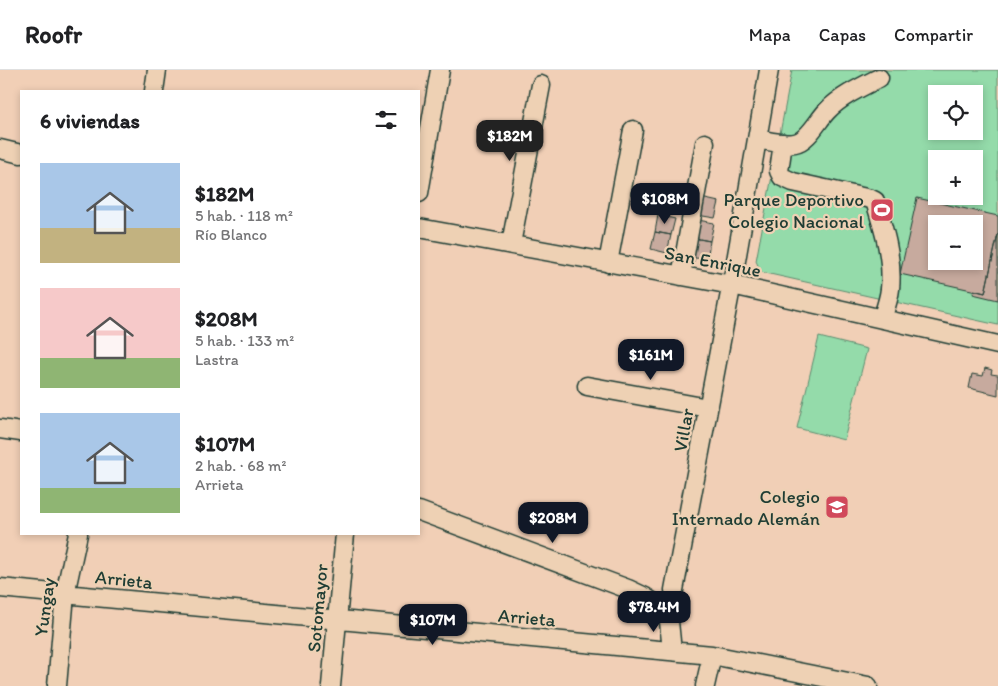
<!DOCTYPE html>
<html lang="es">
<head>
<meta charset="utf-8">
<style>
	body { margin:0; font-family:Itim,sans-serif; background:#f6f6f6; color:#202124; height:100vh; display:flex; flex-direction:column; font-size:19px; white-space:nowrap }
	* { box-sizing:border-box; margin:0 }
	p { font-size:16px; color:#757577 }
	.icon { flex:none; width:28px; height:28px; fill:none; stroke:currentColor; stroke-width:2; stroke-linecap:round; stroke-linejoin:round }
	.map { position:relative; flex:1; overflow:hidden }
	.panel { position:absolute; left:20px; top:20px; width:400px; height:445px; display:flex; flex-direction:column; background:#fff; border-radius:0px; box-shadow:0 2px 8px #0003 }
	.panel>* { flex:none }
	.fabs { position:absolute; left:928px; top:15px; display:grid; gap:10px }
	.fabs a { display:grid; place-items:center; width:55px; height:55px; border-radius:0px; background:#fff; box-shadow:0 2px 8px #0003; font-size:25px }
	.price { position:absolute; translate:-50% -42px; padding:0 11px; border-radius:10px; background:#111827; color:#fff; font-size:16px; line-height:32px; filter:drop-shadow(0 1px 2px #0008) }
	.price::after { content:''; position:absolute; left:50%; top:30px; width:15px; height:11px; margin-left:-8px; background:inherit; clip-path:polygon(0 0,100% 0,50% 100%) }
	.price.current { background:#222; color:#fff }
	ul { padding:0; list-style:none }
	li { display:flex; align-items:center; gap:15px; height:125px; padding:0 20px }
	li span { display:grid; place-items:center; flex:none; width:140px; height:100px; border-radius:0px; color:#555 }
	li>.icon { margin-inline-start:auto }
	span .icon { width:60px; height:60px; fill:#fffc; stroke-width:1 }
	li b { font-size:21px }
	h2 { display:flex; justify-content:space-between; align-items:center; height:60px; padding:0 20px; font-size:21px }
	header { display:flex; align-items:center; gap:30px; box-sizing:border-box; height:70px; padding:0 25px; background:#fff; border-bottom:1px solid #e0e0e0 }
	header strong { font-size:24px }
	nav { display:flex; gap:28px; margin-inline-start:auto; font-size:18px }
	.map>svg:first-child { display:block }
</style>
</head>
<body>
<header>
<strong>Roofr</strong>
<nav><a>Mapa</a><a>Capas</a><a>Compartir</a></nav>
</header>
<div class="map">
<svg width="998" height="616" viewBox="0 0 998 616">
	<rect width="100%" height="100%" fill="#f1cfb6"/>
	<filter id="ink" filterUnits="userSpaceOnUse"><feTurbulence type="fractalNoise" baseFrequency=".02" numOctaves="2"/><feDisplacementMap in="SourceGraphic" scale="10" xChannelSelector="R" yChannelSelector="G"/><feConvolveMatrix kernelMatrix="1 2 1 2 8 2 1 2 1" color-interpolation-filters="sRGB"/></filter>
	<g filter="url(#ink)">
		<path fill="#94dbaa" stroke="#5a8c6f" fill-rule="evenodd" d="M792,0H998V255L761,202L756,191ZM936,24H974V61H936ZM936,89H974V126H936ZM936,154H974V191H936Z
			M819,267L867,279L844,370L797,358Z"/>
		<path fill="#c7aa9e" stroke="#1f3d34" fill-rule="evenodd" d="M663,120L679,123L675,142L659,139Z
			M701,128L719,132L715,148L697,145Z
			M917,128L998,146V164L985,223L900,204ZM936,154H974V191H936Z
			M658,145L675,149L671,165L655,162Z
			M698,150L714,153L710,171L694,168Z
			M655,162L671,165L667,183L651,179Z
			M998,164V230L973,224L974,220L985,223Z
			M694,168L710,171L707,190L690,187Z
			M985,298L992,300L991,304L998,305V325L969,318L972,304L983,306Z"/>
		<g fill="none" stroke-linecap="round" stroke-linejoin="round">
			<g stroke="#1f3d34" stroke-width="21">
				<path id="minor" d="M154,21L157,0
					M757,69C769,71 783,75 795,73C808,71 818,50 827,41C840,27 861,17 879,8
					M783,73L779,101L782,107L793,112L871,129L875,131C884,160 893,188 890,219C889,229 885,240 882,249
					M0,79L21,84
					M419,123L440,0
					M419,158L732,215L998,275
					M511,174L541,15
					M608,193L633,60
					M681,206L705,73
					M587,316L708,338
					M0,359L21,362
					M419,441L628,519L645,527L668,542L672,581
					M0,518L712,585L868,616
					M674,520L734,202L769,0
					M57,616L65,524L78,464
					M331,616L345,464
					M705,616L712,585"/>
			</g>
			<use href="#minor" stroke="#eed1b4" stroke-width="18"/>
		</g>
	</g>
	<defs>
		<g id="stadium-square" transform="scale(1.25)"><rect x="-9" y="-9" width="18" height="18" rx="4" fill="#d1495b" stroke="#eed1b4"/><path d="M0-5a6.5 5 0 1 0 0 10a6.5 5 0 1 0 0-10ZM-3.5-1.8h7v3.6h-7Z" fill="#fff"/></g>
		<g id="school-square" transform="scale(1.25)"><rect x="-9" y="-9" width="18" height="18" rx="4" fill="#d1495b" stroke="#eed1b4"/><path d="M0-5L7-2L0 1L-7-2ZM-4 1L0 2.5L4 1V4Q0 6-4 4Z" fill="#fff"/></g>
	</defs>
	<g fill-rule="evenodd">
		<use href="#stadium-square" x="882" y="140"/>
		<use href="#school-square" x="837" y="437"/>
	</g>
	<g text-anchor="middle" stroke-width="4.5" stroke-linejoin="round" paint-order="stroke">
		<g font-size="19" fill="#1f3d34" stroke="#eed1b4" text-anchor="end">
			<text x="864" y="136">Parque Deportivo<tspan x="864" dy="22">Colegio Nacional</tspan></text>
			<text x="820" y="433">Colegio<tspan x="820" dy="22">Internado Alemán</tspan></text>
		</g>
		<g font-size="19" fill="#1f3d34" stroke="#eed1b4">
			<text transform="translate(713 191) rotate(11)" y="7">San Enrique</text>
			<text transform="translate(683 360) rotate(-80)" y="7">Villar</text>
			<text transform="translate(124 509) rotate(6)" y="7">Arrieta</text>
			<text transform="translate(44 537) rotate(-82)" y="7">Yungay</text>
			<text transform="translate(317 538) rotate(-85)" y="7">Sotomayor</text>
			<text transform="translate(527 547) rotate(5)" y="7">Arrieta</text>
		</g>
	</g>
</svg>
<div class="fabs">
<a><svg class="icon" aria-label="locate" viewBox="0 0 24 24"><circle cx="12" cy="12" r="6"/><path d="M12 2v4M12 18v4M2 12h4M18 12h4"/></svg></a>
<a>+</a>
<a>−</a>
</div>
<b class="price current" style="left:510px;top:92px">$182M</b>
<b class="price" style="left:665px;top:155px">$108M</b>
<b class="price" style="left:651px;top:311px">$161M</b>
<b class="price" style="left:553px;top:474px">$208M</b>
<b class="price" style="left:654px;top:563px">$78.4M</b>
<b class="price" style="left:433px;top:576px">$107M</b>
<section class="panel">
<h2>6 viviendas<svg class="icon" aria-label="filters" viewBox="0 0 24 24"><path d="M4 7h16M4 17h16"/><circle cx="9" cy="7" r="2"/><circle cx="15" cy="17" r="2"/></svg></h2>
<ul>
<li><span style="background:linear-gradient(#a9c7e8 65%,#c2b280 0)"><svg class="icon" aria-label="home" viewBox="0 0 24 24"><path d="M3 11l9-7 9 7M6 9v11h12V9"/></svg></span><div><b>$182M</b><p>5 hab. · 118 m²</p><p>Río Blanco</p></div></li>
<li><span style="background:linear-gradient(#f6c9c9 70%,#8fb573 0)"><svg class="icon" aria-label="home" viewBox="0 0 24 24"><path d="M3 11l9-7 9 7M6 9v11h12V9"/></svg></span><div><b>$208M</b><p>5 hab. · 133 m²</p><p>Lastra</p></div></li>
<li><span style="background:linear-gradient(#a9c7e8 75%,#8fb573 0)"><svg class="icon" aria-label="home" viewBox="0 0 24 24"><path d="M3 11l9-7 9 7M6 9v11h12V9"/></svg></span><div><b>$107M</b><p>2 hab. · 68 m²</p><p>Arrieta</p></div></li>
</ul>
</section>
</div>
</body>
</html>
